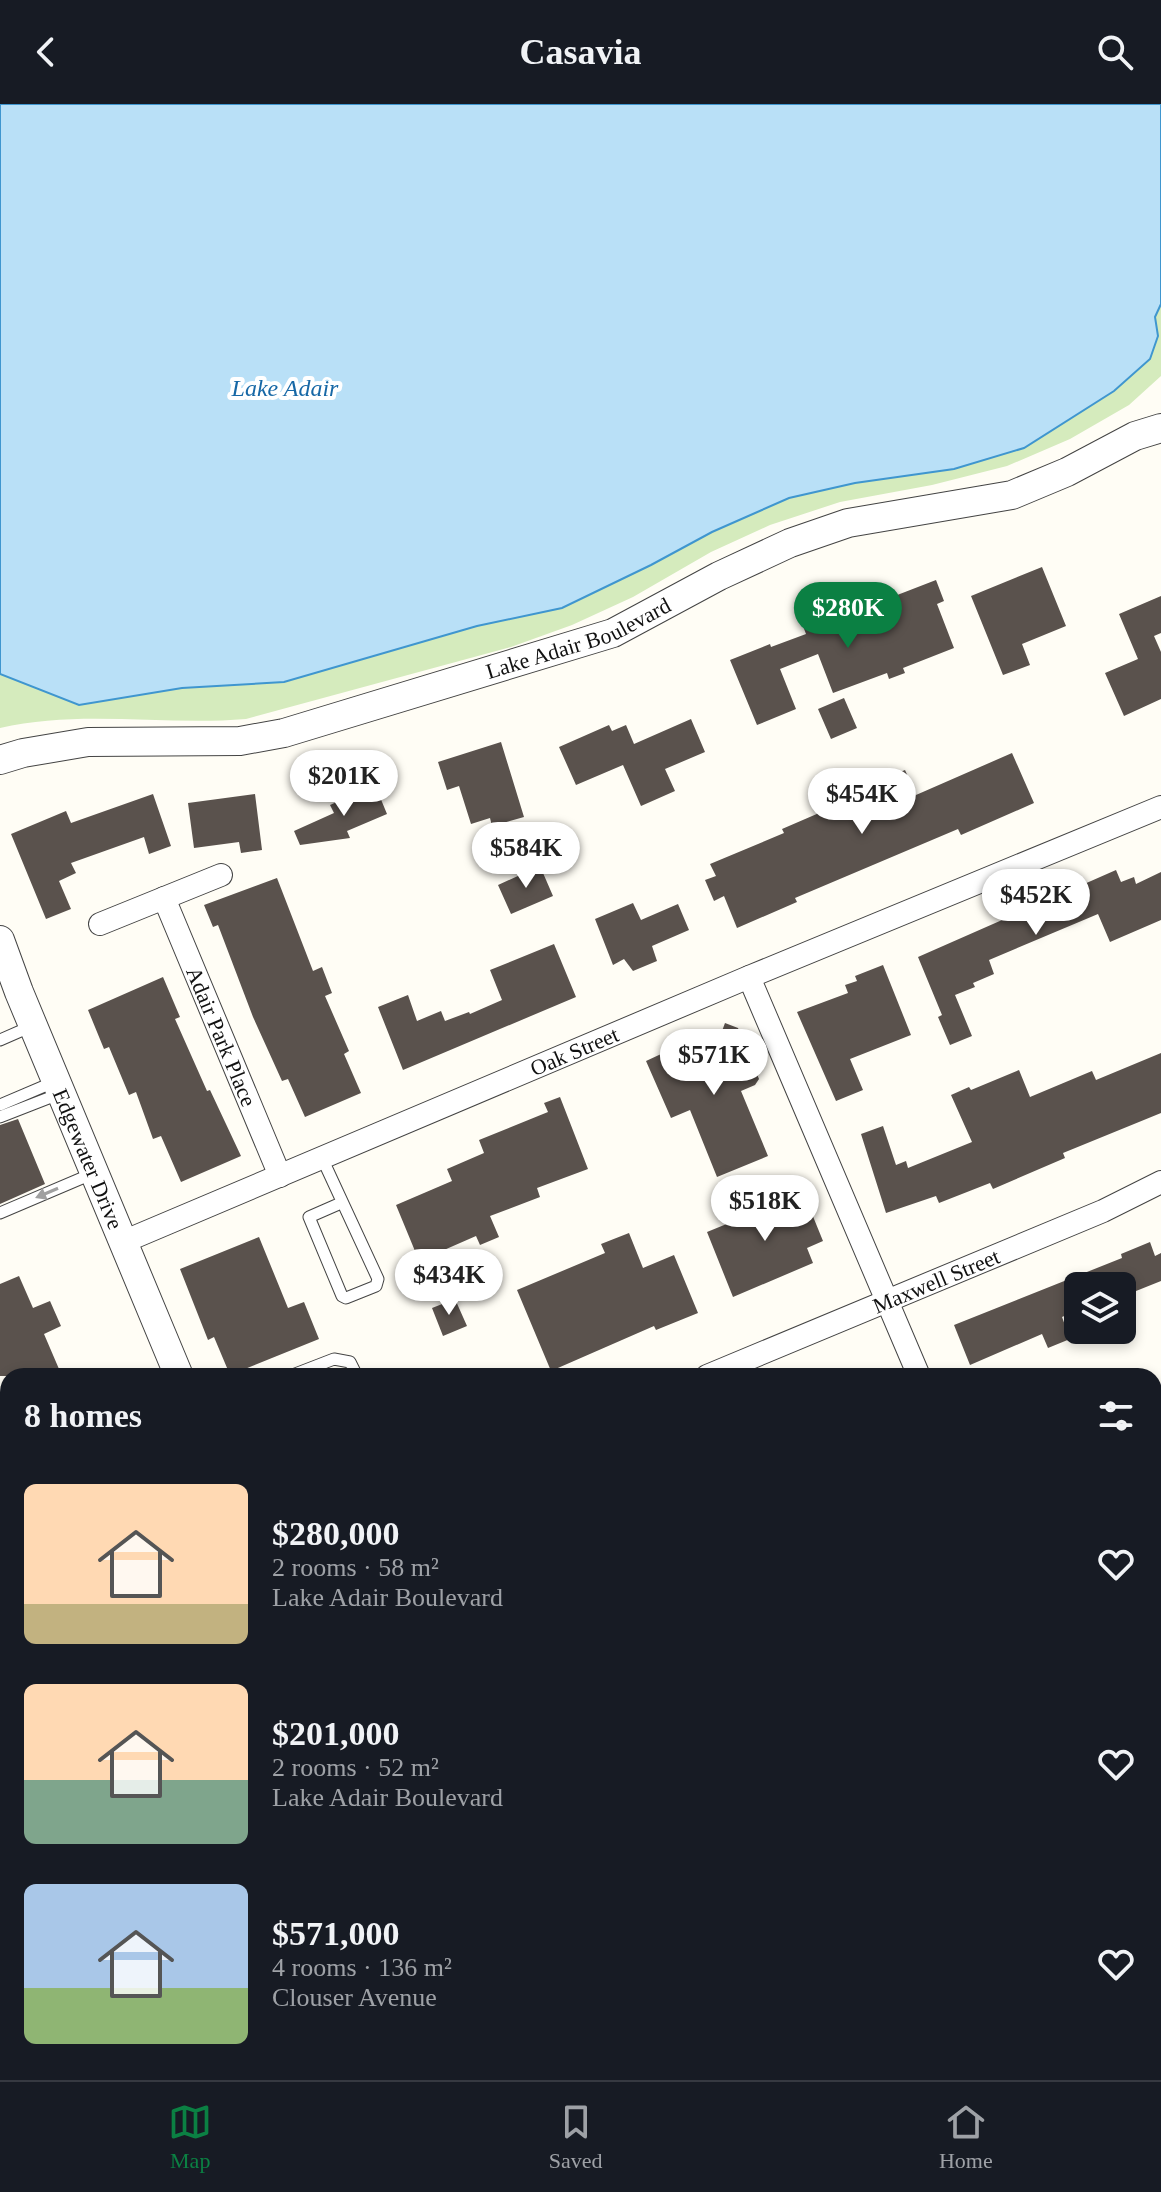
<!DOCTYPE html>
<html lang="en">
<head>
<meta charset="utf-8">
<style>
	body { margin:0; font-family:"Times New Roman",serif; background:#242831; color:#f1f3f6; height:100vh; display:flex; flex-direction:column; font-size:30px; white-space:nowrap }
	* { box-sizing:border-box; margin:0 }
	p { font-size:26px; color:#9ea1a6 }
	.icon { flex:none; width:44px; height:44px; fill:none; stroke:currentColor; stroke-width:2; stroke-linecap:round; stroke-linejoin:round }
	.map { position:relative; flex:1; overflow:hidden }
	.side { position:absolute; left:0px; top:1264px; width:1162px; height:712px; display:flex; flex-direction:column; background:#171b24; border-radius:24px 24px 0 0; box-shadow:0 4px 12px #0003 }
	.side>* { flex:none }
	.fabs { position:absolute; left:1064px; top:1168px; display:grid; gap:16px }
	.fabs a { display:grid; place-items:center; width:72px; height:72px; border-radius:12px; background:#171b24; box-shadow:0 4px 12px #0003; font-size:40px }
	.price { position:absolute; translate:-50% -68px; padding:0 18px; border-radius:28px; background:#fff; color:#222; font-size:26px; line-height:52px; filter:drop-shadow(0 2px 4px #0008) }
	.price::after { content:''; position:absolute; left:50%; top:48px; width:24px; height:18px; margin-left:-12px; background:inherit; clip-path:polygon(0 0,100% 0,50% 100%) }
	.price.on { background:#0b8043; color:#fff }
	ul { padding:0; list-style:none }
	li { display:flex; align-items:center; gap:24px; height:200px; padding:0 24px }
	li span { display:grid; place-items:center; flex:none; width:224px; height:160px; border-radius:12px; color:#555 }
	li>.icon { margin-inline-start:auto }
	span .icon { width:96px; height:96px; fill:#fffc; stroke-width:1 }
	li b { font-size:34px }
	h2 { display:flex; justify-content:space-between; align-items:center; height:96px; padding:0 24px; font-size:34px }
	header { display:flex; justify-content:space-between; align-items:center; height:104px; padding:0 24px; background:#171b24; font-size:36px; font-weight:700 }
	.menu { display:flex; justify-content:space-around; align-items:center; height:112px; border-top:2px solid #363941; background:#171b24; font-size:22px; color:#9ea1a6 }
	.menu a { display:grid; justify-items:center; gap:4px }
	.menu .on { color:#0b8043 }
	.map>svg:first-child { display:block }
</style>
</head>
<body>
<header><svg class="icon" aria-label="back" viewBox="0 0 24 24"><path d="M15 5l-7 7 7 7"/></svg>Casavia<svg class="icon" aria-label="search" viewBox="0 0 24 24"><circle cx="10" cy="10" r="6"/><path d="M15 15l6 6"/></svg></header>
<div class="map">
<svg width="1161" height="1976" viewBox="0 0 1161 1976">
	<rect width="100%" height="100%" fill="#fffdf5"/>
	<path fill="#d5ebbd" d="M1161,200V272L1129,301L1070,335L1007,362L932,381L840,398L770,421L711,448L633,493L572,521L511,543L246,615C164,622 80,605 0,624V570L79,601L182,584L284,578L477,522L562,504L651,461L712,428L789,394L855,379L1158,232L1155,213Z"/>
	<path fill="#b9e0f7" stroke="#3f96cf" stroke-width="2" d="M0,0H1161V200L1155,213L1158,232L1150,255L1114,287L1024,344L954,365L855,379L789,394L712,428L651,461L562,504L477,522L284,578L182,584L79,601L0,570Z"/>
	<path fill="#5a524d" d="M1042,463L1066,522L1022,540L1030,561L1003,571L971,492Z
		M936,476L944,497L937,500L954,544L903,564L905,569L889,575L887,569L833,589L818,550L780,565L796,605L757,621L730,556L770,540L771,543L806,530L803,522L840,508L847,525L879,512L874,500Z
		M1161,492V529L1154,532L1161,548V595L1124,612L1105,569L1138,555L1119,510Z
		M844,594L857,624L831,635L818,605Z
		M691,615L705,648L665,665L675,687L641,702L623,661L576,681L559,643L609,621L612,627L626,621L634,640Z
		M501,638L524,713L492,722L490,714L471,720L459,682L447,686L438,658Z
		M1012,649L1034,699L961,731L958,725L906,747L795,794L797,798L737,824L724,792L714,797L705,776L716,772L710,760L784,729L782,725L826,706L824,701L905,666L916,691Z
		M375,681L387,710L347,727L350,734L300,741L294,727L334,709L330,701Z
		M153,690L171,742L149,750L144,733L71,759L76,769L59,777L71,805L46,815L11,730L66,707L71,719Z
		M255,690L262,746L241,749L239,738L194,744L188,699Z
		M540,762L553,792L511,810L498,781Z
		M1116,766L1121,778L1134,773L1136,780L1161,768V816L1110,838L1098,810L989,856L994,870L973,879L975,883L955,891L972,932L950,941L938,913L942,911L918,853Z
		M277,774L313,867L322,863L332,889L325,892L349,947L344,950L361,989L305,1013L288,975L282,977L253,913L218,821L213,823L204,801Z
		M633,799L641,816L678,800L689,826L652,842L657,857L633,867L624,855L613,861L595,815Z
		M554,840L576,893L403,966L378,903L408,891L417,917L441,907L445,917L469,908L470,910L502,896L490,866Z
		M883,861L911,931L850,955L863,986L836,997L797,908L848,889L845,881L857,877L855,872Z
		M163,873L180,913L175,915L207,987L210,986L241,1052L181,1078L161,1032L153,1035L136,988L129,991L109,943L104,945L88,906Z
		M725,919L738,924L759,975L755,981L741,987L768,1052L717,1073L690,1006L671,1014L646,957L674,944L677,951L710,937L708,933L722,927Z
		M1161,949V1009L1063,1049L1065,1054L993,1085L990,1079L939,1099L936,1092L886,1109L861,1030L883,1022L896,1061L906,1057L908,1064L972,1038L951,991L969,983L971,986L1019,966L1030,993L1092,967L1096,976Z
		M560,993L588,1065L537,1084L540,1093L490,1112L499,1133L480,1141L476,1132L444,1146L448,1154L422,1164L396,1101L452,1077L447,1065L484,1049L479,1036L548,1008L544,999Z
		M18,1015L45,1080L0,1100V1021Z
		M790,1083L801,1114L812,1110L823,1137L807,1144L813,1159L733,1193L707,1128L766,1104L762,1093Z
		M629,1129L643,1164L674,1151L698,1209L656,1226L654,1222L551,1267L517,1186L605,1149L601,1140Z
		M259,1133L288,1204L304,1198L319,1235L230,1271L214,1233L208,1236L180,1165Z
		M1150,1138L1155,1152L1161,1149V1177L1136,1187L1134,1182H1078V1206L1062,1213L1070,1235L1048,1244L1042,1230L970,1261L954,1221L1122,1154L1121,1150Z
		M19,1172L33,1204L50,1197L61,1222L44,1230L62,1272H0V1180Z
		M455,1195L467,1222L443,1232L432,1204Z"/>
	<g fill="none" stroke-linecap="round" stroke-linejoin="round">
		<g stroke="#444" stroke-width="13">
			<path id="service" d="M0,936L32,922
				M0,1001L54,978
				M0,1013L59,990
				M322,1054L378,1175L376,1182L346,1194L342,1192L309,1113L341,1099
				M0,1109L94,1069
				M290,1272L334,1255L350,1258L357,1272
				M323,1968L327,1976
				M640,1968L643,1976"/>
		</g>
		<g stroke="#444" stroke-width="24">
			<g id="minor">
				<path id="s1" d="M164,794L280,1072"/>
				<path d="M100,820L221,771"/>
				<path d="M749,873L919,1272"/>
				<path id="s2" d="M123,1138L749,873L1161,703"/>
				<path id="s3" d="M707,1272L1103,1107L1161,1078"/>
				<path d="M0,1389L8,1386"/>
				<path d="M1154,1431L1161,1428"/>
				<path d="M0,1707L8,1726"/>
				<path d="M1154,1801L1161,1798"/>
				<path d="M1154,1847L1161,1864"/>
				<path d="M738,1976L757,1968"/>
			</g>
		</g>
		<g stroke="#444" stroke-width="30">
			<g id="tertiary">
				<path id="s4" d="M0,656L23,649L88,638L240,637L284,629L613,529L719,472L790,439L848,419L1012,391L1067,368L1135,332L1161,324"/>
				<path id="s5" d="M0,836L19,888L179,1272"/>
				<path d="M470,1968L474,1976"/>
			</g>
		</g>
		<use href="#service" stroke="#fff" stroke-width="11"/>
		<use href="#minor" stroke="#fff" stroke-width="22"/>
		<use href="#tertiary" stroke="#fff" stroke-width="28"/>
	</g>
	<defs><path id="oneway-solid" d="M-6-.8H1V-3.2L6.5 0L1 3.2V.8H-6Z" transform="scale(2)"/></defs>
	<use fill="#a0a0a0" href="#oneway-solid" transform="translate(47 1089) rotate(157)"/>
	<g text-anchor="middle" stroke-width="8" stroke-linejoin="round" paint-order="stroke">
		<g font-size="22" fill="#111" stroke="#fff">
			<text dy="8" stroke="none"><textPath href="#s4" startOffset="596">Lake Adair Boulevard</textPath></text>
			<text dy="8" stroke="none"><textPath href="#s1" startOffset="150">Adair Park Place</textPath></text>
			<text dy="8" stroke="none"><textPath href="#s2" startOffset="490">Oak Street</textPath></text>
			<text dy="8" stroke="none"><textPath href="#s5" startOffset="236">Edgewater Drive</textPath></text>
			<text dy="8" stroke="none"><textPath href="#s3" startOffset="248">Maxwell Street</textPath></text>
		</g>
		<g font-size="24" font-style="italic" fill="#1768a6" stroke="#fff">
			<text x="285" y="292">Lake Adair</text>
		</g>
	</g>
</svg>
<div class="fabs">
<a><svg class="icon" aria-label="layers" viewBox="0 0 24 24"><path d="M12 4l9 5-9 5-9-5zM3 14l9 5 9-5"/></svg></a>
</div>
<b class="price on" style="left:848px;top:546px">$280K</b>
<b class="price" style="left:344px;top:714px">$201K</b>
<b class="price" style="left:862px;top:732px">$454K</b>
<b class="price" style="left:526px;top:786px">$584K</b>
<b class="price" style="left:1036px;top:833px">$452K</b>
<b class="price" style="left:714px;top:993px">$571K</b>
<b class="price" style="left:765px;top:1139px">$518K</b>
<b class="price" style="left:449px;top:1213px">$434K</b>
<section class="side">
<h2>8 homes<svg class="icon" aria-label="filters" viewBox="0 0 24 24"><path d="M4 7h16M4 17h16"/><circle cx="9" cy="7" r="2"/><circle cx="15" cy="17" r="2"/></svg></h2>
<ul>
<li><span style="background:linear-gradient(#ffd9b3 75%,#c2b280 0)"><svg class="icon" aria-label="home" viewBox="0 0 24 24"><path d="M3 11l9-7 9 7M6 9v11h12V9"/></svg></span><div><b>$280,000</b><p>2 rooms · 58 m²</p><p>Lake Adair Boulevard</p></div><svg class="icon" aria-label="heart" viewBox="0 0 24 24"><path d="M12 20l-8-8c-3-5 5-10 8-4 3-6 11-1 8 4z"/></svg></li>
<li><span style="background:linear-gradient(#ffd9b3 60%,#7fa58c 0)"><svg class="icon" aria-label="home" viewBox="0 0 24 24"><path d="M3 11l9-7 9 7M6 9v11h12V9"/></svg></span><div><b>$201,000</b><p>2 rooms · 52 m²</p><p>Lake Adair Boulevard</p></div><svg class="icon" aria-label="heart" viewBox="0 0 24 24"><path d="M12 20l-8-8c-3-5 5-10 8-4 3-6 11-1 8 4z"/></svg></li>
<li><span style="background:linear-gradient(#a9c7e8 65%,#8fb573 0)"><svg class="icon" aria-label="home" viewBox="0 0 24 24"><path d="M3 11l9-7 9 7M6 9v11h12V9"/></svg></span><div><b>$571,000</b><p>4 rooms · 136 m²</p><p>Clouser Avenue</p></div><svg class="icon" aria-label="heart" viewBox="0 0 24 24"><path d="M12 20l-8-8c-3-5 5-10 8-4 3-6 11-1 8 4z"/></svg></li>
</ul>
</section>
</div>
<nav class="menu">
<a class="on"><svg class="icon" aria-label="map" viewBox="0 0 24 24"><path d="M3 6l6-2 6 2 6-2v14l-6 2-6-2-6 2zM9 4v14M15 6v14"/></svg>Map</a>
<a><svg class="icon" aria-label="saved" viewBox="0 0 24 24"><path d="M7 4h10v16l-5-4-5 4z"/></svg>Saved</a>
<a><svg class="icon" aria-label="home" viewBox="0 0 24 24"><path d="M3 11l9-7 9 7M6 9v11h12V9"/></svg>Home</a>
</nav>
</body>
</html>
